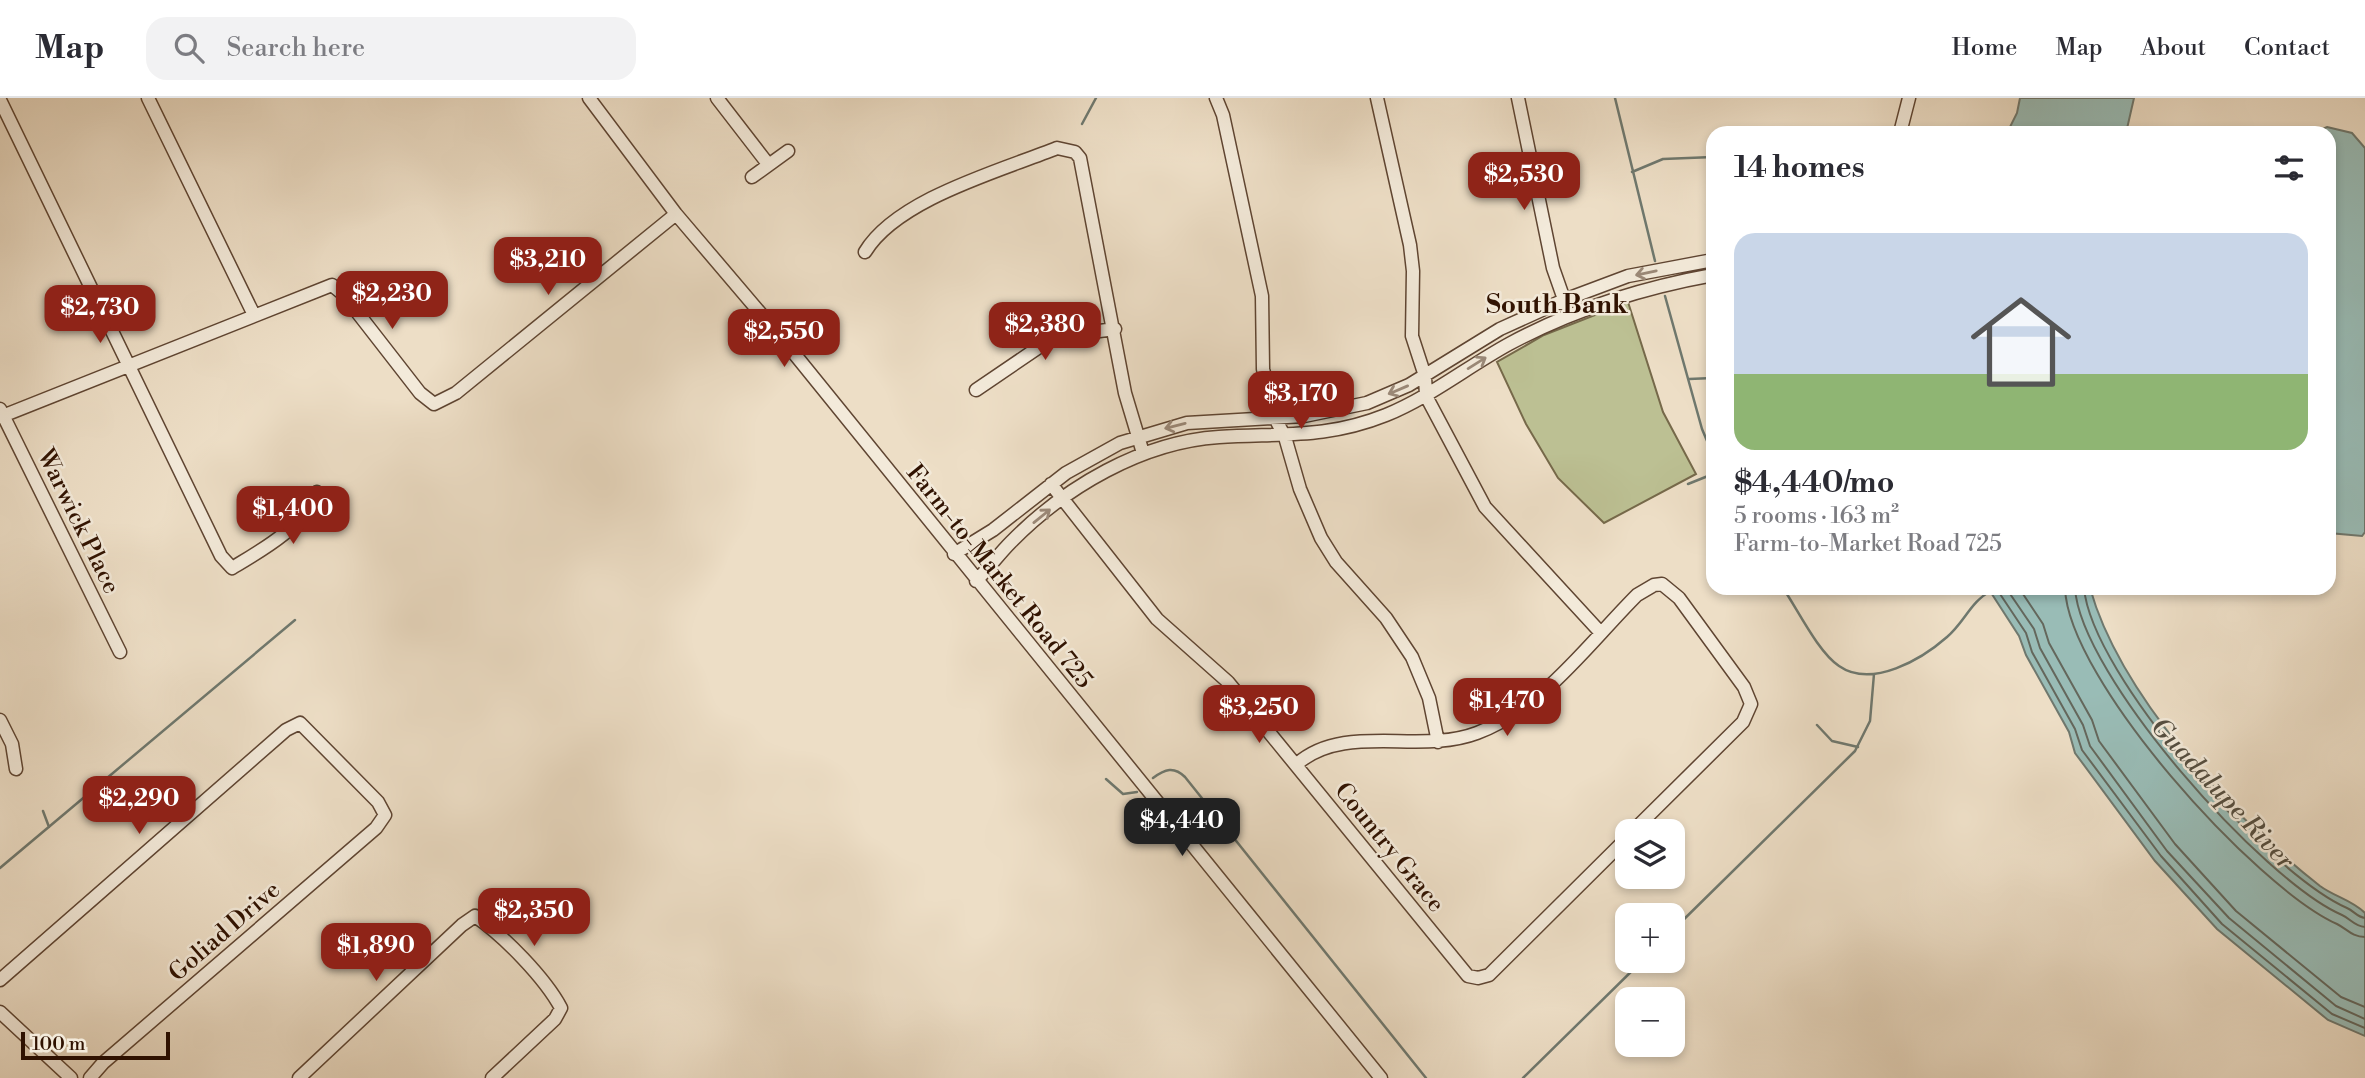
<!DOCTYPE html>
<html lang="en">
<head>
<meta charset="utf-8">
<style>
	body { margin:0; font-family:"Libre Bodoni",serif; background:#f2f2f3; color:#2b2b33; height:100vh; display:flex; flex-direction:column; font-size:26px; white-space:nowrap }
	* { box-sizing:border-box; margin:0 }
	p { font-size:23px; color:#7c7c81 }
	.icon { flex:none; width:38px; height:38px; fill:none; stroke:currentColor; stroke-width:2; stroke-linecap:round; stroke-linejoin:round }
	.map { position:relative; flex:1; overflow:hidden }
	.sheet { position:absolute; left:1706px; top:28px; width:630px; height:469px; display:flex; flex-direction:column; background:#fff; border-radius:21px; box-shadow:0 4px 10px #0003 }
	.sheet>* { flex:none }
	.buttons { position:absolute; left:1615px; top:721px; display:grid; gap:14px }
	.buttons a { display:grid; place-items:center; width:70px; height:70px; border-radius:14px; background:#fff; box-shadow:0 4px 10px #0003; font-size:35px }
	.scale { position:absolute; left:21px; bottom:18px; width:149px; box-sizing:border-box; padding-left:7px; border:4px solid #301201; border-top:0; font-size:19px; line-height:24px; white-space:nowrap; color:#301201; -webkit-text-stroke:5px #f3eada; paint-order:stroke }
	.price { position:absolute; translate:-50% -60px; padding:0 16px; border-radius:14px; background:#8f2418; color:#fff; font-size:23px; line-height:46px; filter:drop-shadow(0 2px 4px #0008) }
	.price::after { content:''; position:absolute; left:50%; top:42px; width:21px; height:16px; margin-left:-10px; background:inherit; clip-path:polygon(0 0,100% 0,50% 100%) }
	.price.current { background:#222; color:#fff }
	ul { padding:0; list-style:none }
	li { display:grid; align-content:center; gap:14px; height:371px; padding:0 28px }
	li span { display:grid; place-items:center; height:217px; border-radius:21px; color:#555 }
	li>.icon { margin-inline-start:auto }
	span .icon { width:126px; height:126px; fill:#fffc; stroke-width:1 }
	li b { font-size:30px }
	h2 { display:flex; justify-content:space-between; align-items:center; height:84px; padding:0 28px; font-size:30px }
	header { display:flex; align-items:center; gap:42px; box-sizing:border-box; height:98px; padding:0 35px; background:#fff; border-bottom:2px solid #e1e1e2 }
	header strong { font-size:33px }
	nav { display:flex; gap:38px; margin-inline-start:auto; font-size:24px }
	.search { width:490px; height:63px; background:#f2f2f3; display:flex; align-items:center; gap:18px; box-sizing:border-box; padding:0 24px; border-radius:21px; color:#7c7c81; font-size:26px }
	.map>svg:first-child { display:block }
</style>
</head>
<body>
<header>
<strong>Map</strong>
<div class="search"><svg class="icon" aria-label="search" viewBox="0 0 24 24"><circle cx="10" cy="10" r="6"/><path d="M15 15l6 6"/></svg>Search here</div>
<nav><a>Home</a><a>Map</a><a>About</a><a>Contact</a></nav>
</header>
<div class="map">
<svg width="2365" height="980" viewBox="0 0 2365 980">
	<rect width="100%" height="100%" fill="#eddec6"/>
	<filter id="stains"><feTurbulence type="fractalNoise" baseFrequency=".00286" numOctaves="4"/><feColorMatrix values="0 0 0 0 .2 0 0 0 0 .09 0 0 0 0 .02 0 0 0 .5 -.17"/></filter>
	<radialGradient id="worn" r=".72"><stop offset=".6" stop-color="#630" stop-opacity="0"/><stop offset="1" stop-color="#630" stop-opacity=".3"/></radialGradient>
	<path fill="#bcc093" stroke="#76694a" stroke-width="2" d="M1628,204L1663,314L1696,376L1604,425L1558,380L1526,326L1497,264L1544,237Z"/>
	<path fill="#99bcb6" stroke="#6f786e" stroke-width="2" d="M2020,0H2134L2126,35H2007L2017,15Z
		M2327,29L2352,35L2365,50V434L2362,438L2329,435V35H2313Z
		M1988,490H2090C2120,597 2233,720 2320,788C2335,799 2352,802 2365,815V938L2328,922L2217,831L2155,763L2075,655L2069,634L2026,557L2019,538Z"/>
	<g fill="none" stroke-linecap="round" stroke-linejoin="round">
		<path stroke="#64675c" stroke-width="2" d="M1996,490L2026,535L2032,554L2075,631L2082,652L2161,758L2222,826L2332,916L2365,930
			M2006,490L2034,531L2040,550L2083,627L2090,648L2167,753L2229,820L2336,908L2365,921
			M2019,490L2043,526L2049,545L2092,622L2099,643L2175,746L2236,813L2341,899L2365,909
			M2065,490C2068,582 2255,789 2337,826C2347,831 2352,839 2365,839
			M2075,490C2080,577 2263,783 2342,817C2351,821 2354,828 2365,829
			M2084,490C2092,578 2268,775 2347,810C2354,813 2357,819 2365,820"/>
		<path stroke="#6f786e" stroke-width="2.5" d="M1615,0L1655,163
			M1082,26L1096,0
			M1632,74L1663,61L1713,59
			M1665,198L1702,331L1713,357
			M1689,281L1713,280
			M1688,386L1713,376
			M1783,490C1798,512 1818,554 1839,568C1872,591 1922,561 1947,539C1964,525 1971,503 1991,493
			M1817,627L1832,643L1858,649
			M1153,680C1165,671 1174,668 1185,679L1426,980
			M1106,681L1123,696L1137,694
			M43,713L49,729
			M0,770L295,522
			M1673,832L1855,653L1870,623L1874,576
			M1523,980L1642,863"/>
		<g stroke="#5f4532" stroke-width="15">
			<path id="minor" d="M148,0L254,217
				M589,0L676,116L784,243L1381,980
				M717,0L768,66
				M1216,0L1223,17L1262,198L1263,271L1275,320L1285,339L1300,391L1321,440L1336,464L1386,520L1412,559L1429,600L1438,644
				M1377,0L1410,147L1413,173L1412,238L1425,278L1426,298L1485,409L1600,534
				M1518,0L1553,170L1566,207
				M0,2L221,458L232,470C262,452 305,428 317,394
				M1900,35L1909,0
				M752,79L788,53
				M865,154C897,101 1000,73 1057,50L1075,54L1080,60L1125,295L1143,355
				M976,292L1045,245L1068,237L1115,231
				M0,311L120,554
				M0,319L332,187L343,196L420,295L434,306L456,295L676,116
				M1051,386L1157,521L1228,584L1468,878L1478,880L1489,877L1628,739
				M954,456L993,432L1066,375L1120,345L1187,325L1304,318L1367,305L1409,287L1500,231L1564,202L1628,178L1713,162
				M976,483C989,470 999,456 1011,444C1065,389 1142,344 1219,339C1281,335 1326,341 1386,317C1430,299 1467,269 1509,246C1574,211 1641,190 1713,177
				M0,622L12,646L16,671
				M1297,666C1345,624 1419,657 1477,635C1542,611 1589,545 1637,497L1654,487L1662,486L1679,500L1744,589L1751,606L1743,624L1633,733
				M0,882L286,632L300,625L378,704L385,717L376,730L103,965L90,980
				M0,914L71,980
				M299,980L462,827L475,818C504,838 545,880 561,910L555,921L492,980"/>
		</g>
		<use href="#minor" stroke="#f3eada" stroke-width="12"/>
	</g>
	<defs><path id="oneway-shaft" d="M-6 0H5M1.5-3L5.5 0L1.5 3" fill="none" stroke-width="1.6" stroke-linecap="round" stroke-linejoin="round" transform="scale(1.75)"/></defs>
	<g stroke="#9b8978">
		<use href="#oneway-shaft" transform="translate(1646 175) rotate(168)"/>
		<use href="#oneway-shaft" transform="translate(1477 265) rotate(-32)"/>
		<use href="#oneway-shaft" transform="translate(1398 292) rotate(157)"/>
		<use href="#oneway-shaft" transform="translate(1175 328) rotate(166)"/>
		<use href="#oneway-shaft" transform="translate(1042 418) rotate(-39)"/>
	</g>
	<g text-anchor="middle" stroke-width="5" stroke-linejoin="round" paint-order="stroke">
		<g font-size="24" fill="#301201" stroke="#f3eada">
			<text transform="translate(79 423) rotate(64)" y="8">Warwick Place</text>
			<text transform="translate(1000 478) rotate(51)" y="8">Farm-to-Market Road 725</text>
			<text transform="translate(1390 749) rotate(51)" y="8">Country Grace</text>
			<text transform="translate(224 833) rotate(-41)" y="8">Goliad Drive</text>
		</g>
		<g font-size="26" font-weight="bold" fill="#301201" stroke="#f3eada">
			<text x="1557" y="215">South Bank</text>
		</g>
		<g font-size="26" font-style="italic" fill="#554e40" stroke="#f3eada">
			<text transform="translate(2223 695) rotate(47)" y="9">Guadalupe River</text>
		</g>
	</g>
	<rect width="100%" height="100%" filter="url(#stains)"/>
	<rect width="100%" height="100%" fill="url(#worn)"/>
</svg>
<div class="buttons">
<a><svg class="icon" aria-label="layers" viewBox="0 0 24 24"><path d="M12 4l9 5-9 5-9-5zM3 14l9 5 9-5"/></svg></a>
<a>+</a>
<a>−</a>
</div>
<div class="scale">100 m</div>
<b class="price" style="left:1524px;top:114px">$2,530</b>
<b class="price" style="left:548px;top:199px">$3,210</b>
<b class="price" style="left:392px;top:233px">$2,230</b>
<b class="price" style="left:100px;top:247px">$2,730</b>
<b class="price" style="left:1045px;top:264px">$2,380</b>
<b class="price" style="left:784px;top:271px">$2,550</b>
<b class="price" style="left:1301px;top:333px">$3,170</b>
<b class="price" style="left:293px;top:448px">$1,400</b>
<b class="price" style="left:1507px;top:640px">$1,470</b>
<b class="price" style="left:1259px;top:647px">$3,250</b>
<b class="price" style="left:139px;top:738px">$2,290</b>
<b class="price current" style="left:1182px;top:760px">$4,440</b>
<b class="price" style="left:534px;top:850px">$2,350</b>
<b class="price" style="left:376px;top:885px">$1,890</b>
<section class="sheet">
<h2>14 homes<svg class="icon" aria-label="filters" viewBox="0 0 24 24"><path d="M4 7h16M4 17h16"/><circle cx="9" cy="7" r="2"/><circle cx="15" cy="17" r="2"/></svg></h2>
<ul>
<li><span style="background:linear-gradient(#c9d6e8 65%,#8fb573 0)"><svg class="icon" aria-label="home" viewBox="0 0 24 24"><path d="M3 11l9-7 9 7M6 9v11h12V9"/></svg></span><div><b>$4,440/mo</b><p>5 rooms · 163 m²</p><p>Farm-to-Market Road 725</p></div></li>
</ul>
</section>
</div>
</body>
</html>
